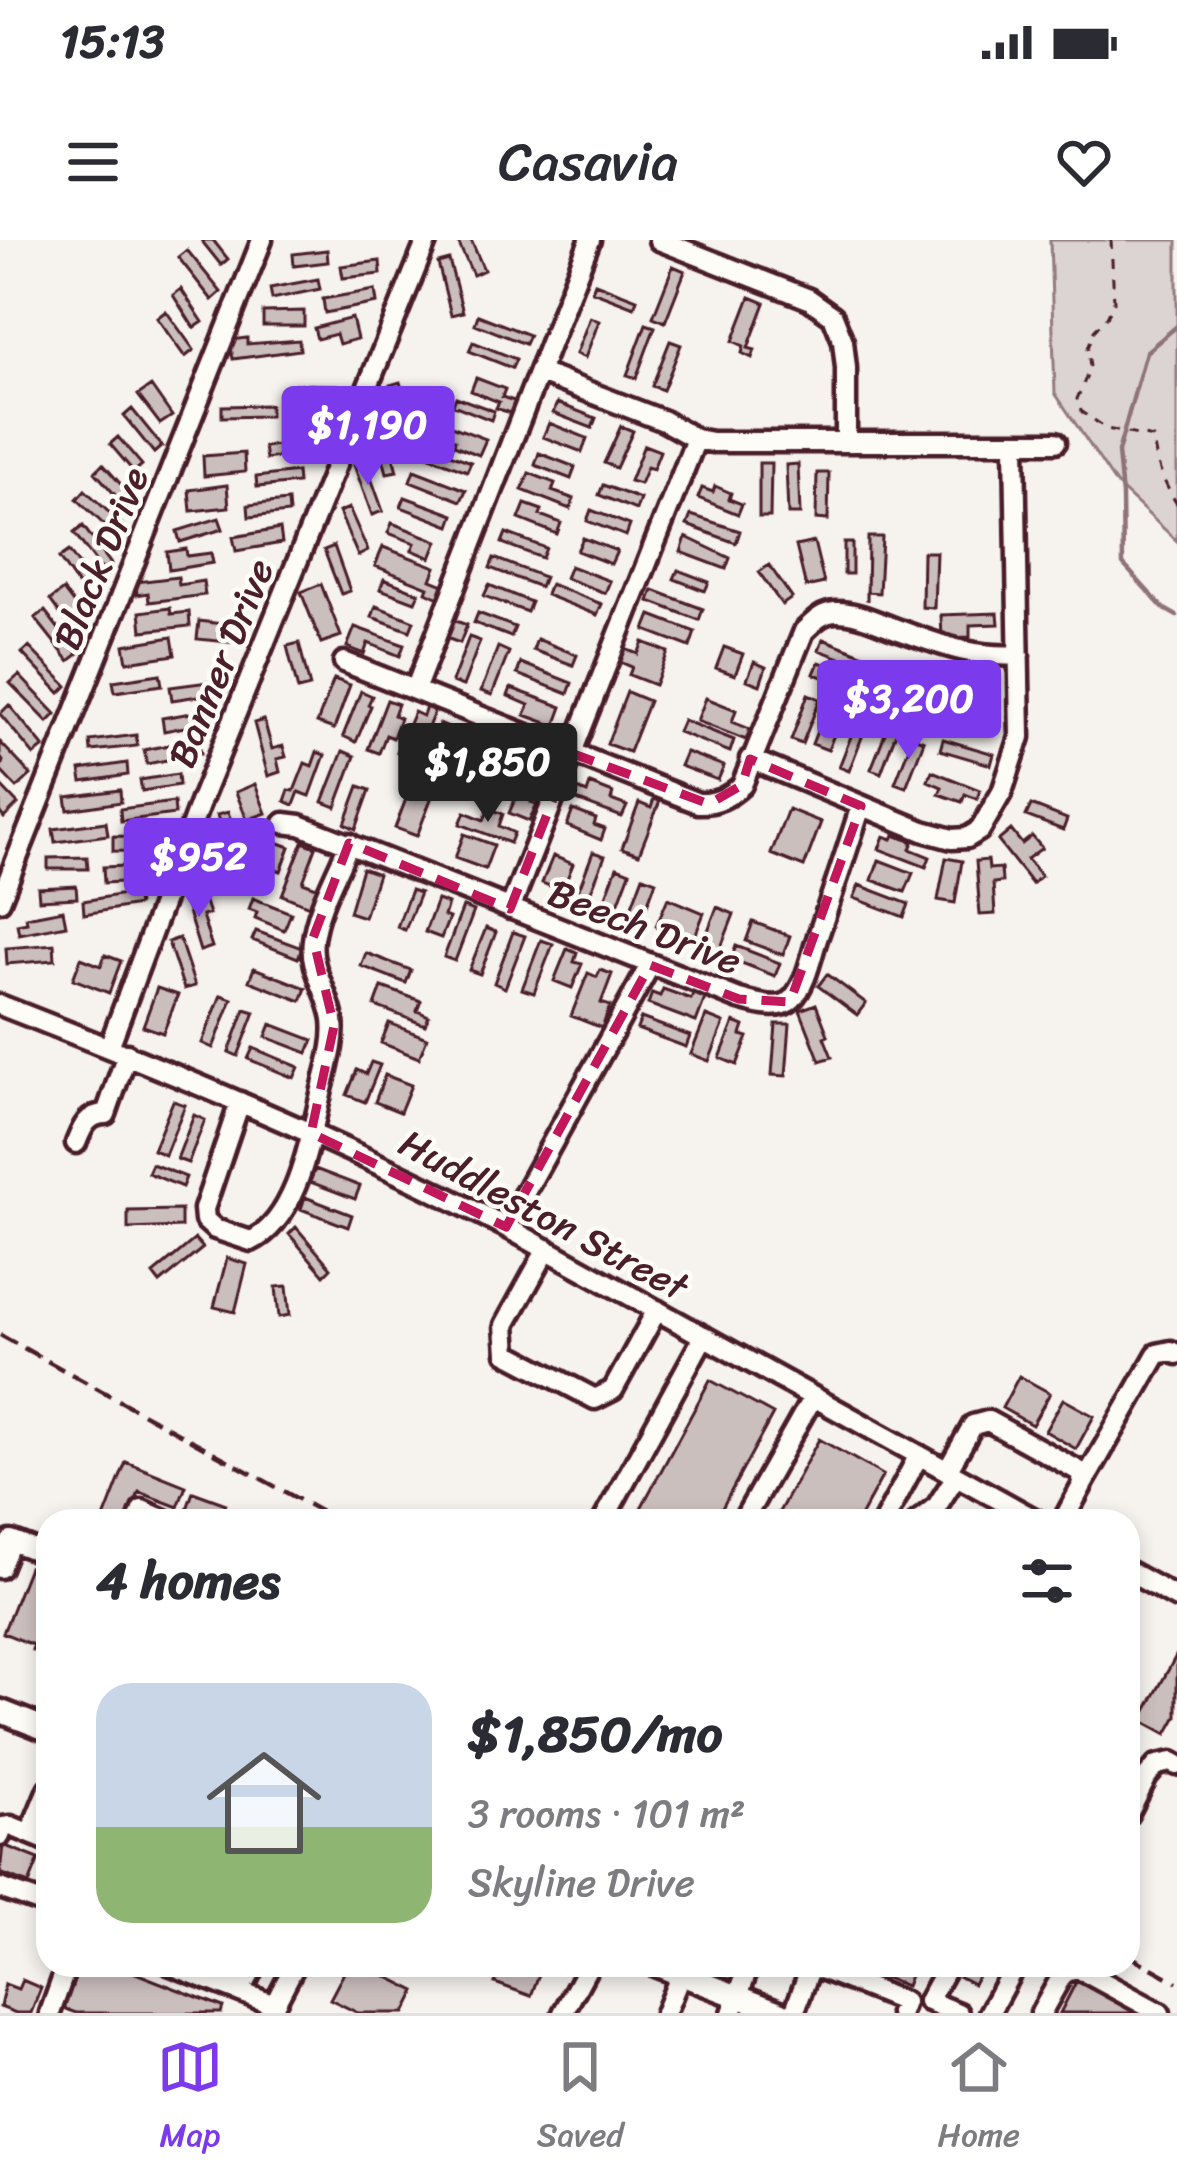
<!DOCTYPE html>
<html lang="en">
<head>
<meta charset="utf-8">
<style>
	body { margin:0; font-family:Sriracha,sans-serif; background:#f7f7f7; color:#2b2b33; height:100vh; display:flex; flex-direction:column; font-size:45px; white-space:nowrap }
	* { box-sizing:border-box; margin:0 }
	p { font-size:39px; color:#7c7c81 }
	.icon { flex:none; width:66px; height:66px; fill:none; stroke:currentColor; stroke-width:2; stroke-linecap:round; stroke-linejoin:round }
	.map { position:relative; flex:1; overflow:hidden }
	.drawer { position:absolute; left:36px; top:1269px; width:1104px; height:468px; display:flex; flex-direction:column; background:#fff; border-radius:36px; box-shadow:0 6px 18px #0003 }
	.drawer>* { flex:none }
	.price { position:absolute; translate:-50% -102px; padding:0 27px; border-radius:12px; background:#7c3aed; color:#fff; font-size:39px; line-height:78px; filter:drop-shadow(0 3px 6px #0008) }
	.price::after { content:''; position:absolute; left:50%; top:72px; width:36px; height:27px; margin-left:-18px; background:inherit; clip-path:polygon(0 0,100% 0,50% 100%) }
	.price.current { background:#222; color:#fff }
	ul { padding:0; list-style:none }
	li { display:flex; align-items:center; gap:36px; height:300px; padding:0 60px }
	li span { display:grid; place-items:center; flex:none; width:336px; height:240px; border-radius:36px; color:#555 }
	li>.icon { margin-inline-start:auto }
	span .icon { width:144px; height:144px; fill:#fffc; stroke-width:1 }
	li b { font-size:51px }
	h2 { display:flex; justify-content:space-between; align-items:center; height:144px; padding:0 60px; font-size:51px }
	.status { display:flex; justify-content:space-between; align-items:center; height:84px; padding:0 60px; background:#fff; direction:ltr }
	.status svg { height:33px; fill:currentColor }
	header { display:flex; justify-content:space-between; align-items:center; height:156px; padding:0 60px; background:#fff; font-size:54px; font-weight:600 }
	.menu { display:flex; justify-content:space-around; align-items:center; height:168px; border-top:3px solid #e1e1e2; background:#fff; font-size:33px; color:#7c7c81 }
	.menu a { display:grid; justify-items:center; gap:6px }
	.menu .current { color:#7c3aed }
	.map>svg:first-child { display:block }
</style>
</head>
<body>
<div class="status"><b>15:13</b><svg viewBox="0 0 49 12"><path d="M0 12V9h3v3zM5 12V6h3v6zM10 12V3h3v9zM15 12V0h3v12zM26 1h20v11H26zM47 4h2v5h-2z"/></svg></div>
<header><svg class="icon" aria-label="menu" viewBox="0 0 24 24"><path d="M4 6h16M4 12h16M4 18h16"/></svg>Casavia<svg class="icon" aria-label="heart" viewBox="0 0 24 24"><path d="M12 20l-8-8c-3-5 5-10 8-4 3-6 11-1 8 4z"/></svg></header>
<div class="map">
<svg width="1177" height="1773" viewBox="0 0 1177 1773">
	<rect width="100%" height="100%" fill="#f6f3ef"/>
	<filter id="ink" filterUnits="userSpaceOnUse"><feTurbulence type="fractalNoise" baseFrequency=".00833" numOctaves="2"/><feDisplacementMap in="SourceGraphic" scale="24" xChannelSelector="R" yChannelSelector="G"/><feConvolveMatrix kernelMatrix="1 2 1 2 8 2 1 2 1" color-interpolation-filters="sRGB"/></filter>
	<g filter="url(#ink)">
		<path fill="#dcd4d2" stroke="#937a7e" stroke-width="3" d="M1050,0H1177V301L1116,244L1055,153Z"/>
		<g fill="none" stroke-linecap="round" stroke-linejoin="round">
			<path stroke="#8e7378" stroke-width="4.5" d="M1177,86L1146,112L1118,212L1122,256L1123,324L1163,368L1177,376"/>
		</g>
		<path fill="#cbbfbe" stroke="#4a1f2b" stroke-width="3" d="M201,0H213L228,19L221,25Z
			M457,0H471L484,30L473,35Z
			M187,10L221,52L212,60L178,17Z
			M327,10L328,22L294,26L293,14Z
			M449,20L463,72L451,75L438,23Z
			M380,21L381,34L343,38L341,26Z
			M673,26L685,31L665,82L653,77Z
			M318,39L320,49L272,59L270,48Z
			M595,43L637,59L634,67L592,51Z
			M181,49L203,82L194,88L173,55Z
			M375,50L377,63L325,73L323,59Z
			M750,57L765,63L748,108L755,110L752,118L742,113L744,106L733,101Z
			M166,71L194,110L185,117L157,78Z
			M304,71V86H263V72Z
			M478,75L529,95L525,104L475,84Z
			M590,77L599,81L585,118L576,114Z
			M352,78L357,99L339,104L336,94L317,99L314,88Z
			M646,84L655,87L636,138L627,135Z
			M247,98V104L299,100L300,110L233,119L230,100Z
			M670,101L681,105L663,150L652,146Z
			M473,102L516,119L512,128L469,111Z
			M476,138L505,149L502,157L517,162L512,174L496,168L499,162L471,151Z
			M400,142L415,194L405,198L390,145Z
			M295,144L336,145V155L295,154Z
			M151,146L172,176L160,184L138,155Z
			M456,157L494,171L491,180L453,165Z
			M557,163L596,178L592,188L553,173Z
			M270,165V176L222,177V166Z
			M132,169L162,206L154,213L124,176Z
			M383,179L386,189L393,187L398,207L391,209L397,231L387,233L373,181Z
			M438,181L486,199L479,215L454,205L455,200L433,192Z
			M549,183L587,198L582,212L543,197Z
			M621,186L633,191L616,228L604,223Z
			M118,197L142,225L134,232L110,204Z
			M318,199L320,210L266,219L264,207Z
			M644,205L660,211L653,229L647,227L640,244L630,241Z
			M432,207L471,222L467,231L428,216Z
			M244,213L245,232L204,236L203,216Z
			M539,213L575,227L571,239L535,225Z
			M365,221L383,271L372,275L354,225Z
			M759,223H771L770,277H759Z
			M103,224L139,265L130,272L95,232Z
			M798,224L800,274H788L786,225Z
			M414,230L466,250L461,261L410,241Z
			M297,232L298,243L257,247L256,237Z
			M529,233L555,243L552,251L574,259L570,269L522,250Z
			M817,233H829L828,280L816,279Z
			M227,245L229,267L191,271L189,250Z
			M603,245L640,259L636,270L599,255Z
			M715,246L731,253L729,259L742,264L738,274L698,258L702,248L713,252Z
			M85,250L129,291L120,300L77,259Z
			M405,257L454,275L450,286L401,267Z
			M288,261L289,273L249,277L248,265Z
			M525,264L542,270L540,275L561,283L557,294L519,279Z
			M349,268L368,311L358,316L339,272Z
			M591,270L630,285L626,296L587,281Z
			M691,275L740,291L736,303L687,285Z
			M219,278L223,289L180,302L177,291Z
			M392,283L438,301L431,318L412,310L415,303L388,293Z
			M83,286L111,324L102,330L74,293Z
			M280,289L282,303L236,311L233,297Z
			M506,293L546,308L542,318L502,303Z
			M686,297L730,318L726,329L681,312Z
			M868,297H882L879,353L867,352V361Z
			M583,298L617,311L611,324L577,311Z
			M814,302L824,343L806,347L796,306Z
			M844,303H852V334H844Z
			M334,306L350,351L341,354L324,310Z
			M383,307L436,327L431,340L444,345L439,358L426,352L428,347L375,326Z
			M186,309L187,316L211,313L213,323L169,330L167,312Z
			M69,311L99,354L89,361L59,318Z
			M923,312H936L934,368L922,367Z
			M494,318L544,337L540,347L490,328Z
			M769,325L792,358L782,365L759,332Z
			M570,326L610,341L605,353L565,338Z
			M678,330L709,342L705,351L674,339Z
			M178,337L179,345L203,341L205,355L149,362L148,353L137,355L136,342Z
			M384,339L419,353L415,362L380,349Z
			M321,344L341,396L321,403L301,352Z
			M550,344L602,364L597,375L546,355Z
			M489,345L531,362L527,372L484,356Z
			M63,350L86,380L72,390L50,360Z
			M653,350L703,369L699,380L649,361Z
			M376,366L414,381L410,391L372,377Z
			M170,368L171,374L189,372L190,386L142,391L140,372Z
			M45,371L78,414L69,421L35,378Z
			M478,373L515,387L511,397L474,383Z
			M998,373L999,384L970,385V397L942,398L941,375Z
			M651,375L695,392L690,407L645,390Z
			M453,380L467,385L460,403L446,398Z
			M199,381L246,387L245,394H241L240,403L197,399Z
			M355,387L404,405L400,416L368,403L364,414L347,407Z
			M172,397L175,415L127,422L124,405Z
			M469,397L480,401L463,446L452,442Z
			M537,399L577,415L573,425L533,410Z
			M823,399L867,416L863,427L819,410Z
			M643,402L668,412L655,445L629,435L632,427L620,422L625,409L638,414Z
			M299,403L310,447L298,450L287,406Z
			M29,407L67,446L60,453L22,413Z
			M498,407L509,412L492,455L481,451Z
			M724,407L743,414L735,435L716,428Z
			M881,415L896,421L882,458L867,452Z
			M754,422L766,427L760,445L747,440Z
			M819,422L853,435L849,447L814,434Z
			M521,423L572,443L568,454L517,434Z
			M907,425L920,430L905,468L892,463Z
			M160,434L162,445L115,452L113,441Z
			M19,435L56,474L48,482L10,443Z
			M937,437L954,444L940,480L923,474Z
			M334,439L350,445L334,489L317,483Z
			M224,440L225,452L172,460L170,447Z
			M511,448L562,467L555,486L525,475L529,465L508,456Z
			M361,451L372,456L368,465L371,466L356,502L343,496Z
			M627,452L649,461L629,512L607,504Z
			M808,454L820,459L802,504L791,500Z
			M706,458L736,470L732,482L750,489L746,500L697,481Z
			M387,460L398,464L394,475L400,478L393,498L386,495L379,513L368,509Z
			M9,465L44,507L34,515L0,474Z
			M426,467L435,470L415,519L397,512L414,472L423,476Z
			M209,470L211,482L164,491L162,478Z
			M833,471L842,474L828,510L812,504L821,481L828,484Z
			M264,480L272,509L283,506L286,517L277,519L280,532L268,536L254,483Z
			M683,480L734,500L730,512L678,492Z
			M857,481L867,484L849,531L839,527Z
			M439,484L451,489L436,525L425,521Z
			M888,486L897,490L881,533L871,529Z
			M480,488L490,492L486,504L481,502L471,527L464,525L455,548L444,543L465,492L477,497Z
			M136,495L137,506L91,511L90,501Z
			M913,497L924,501L906,547L895,543Z
			M198,499L201,513L147,524L144,510Z
			M943,499L994,514L991,525L940,510Z
			M0,502L31,535L17,548L0,530L3,521L0,517Z
			M490,507L501,512L486,551L475,546Z
			M343,511L355,516L336,567L323,562Z
			M317,512L325,515L310,556L299,552L294,565L285,561L289,550L294,551L305,523L312,526Z
			M686,512L724,526L718,540L680,526Z
			M127,523L128,535L82,542L80,530Z
			M519,527L542,536L531,562L537,564L529,581L509,573L517,555L508,551Z
			M932,531L980,550L977,559L965,554L962,562L939,554L942,547L928,541Z
			M178,534L179,545L142,551L140,540Z
			M412,543L434,551L417,596L395,588Z
			M255,544L266,573L247,580L236,552Z
			M590,544L613,553L611,560L627,566L622,577L571,558L575,548L587,553Z
			M0,545L18,564L4,578L0,573Z
			M359,546L370,550L356,589L345,584Z
			M120,550L121,562L68,570L66,557Z
			M654,559L660,561L639,614L622,608L639,563L651,568Z
			M174,562L175,574L121,581L120,569Z
			M1031,565L1067,579L1063,590L1026,576Z
			M489,568L503,574L499,586L514,593L510,603L460,584L465,572L484,580Z
			M788,569L821,582L804,627L771,614Z
			M573,570L596,579L594,585L605,589L601,600L567,586Z
			M228,572L245,624L234,628L217,575Z
			M106,582L108,595L55,602L53,589Z
			M1011,590L1022,604L1032,596L1042,608L1027,619L1041,636L1032,644L998,601Z
			M464,594L494,605L485,629L455,618Z
			M894,595L913,602L910,609L930,617L926,627L879,609L884,596L892,599Z
			M113,596L160,597V607H150V612L113,611Z
			M274,601L290,607L281,631L275,629L270,642L259,638Z
			M303,602L316,607L303,642L319,648L312,667L282,655Z
			M593,612L605,616L585,666L574,662Z
			M553,616L573,624L562,651L542,643Z
			M87,617L88,629H48V618Z
			M227,618L237,646L214,655L203,627Z
			M946,618L962,621L955,663L938,660Z
			M879,620L913,633L905,652L872,640Z
			M988,620L989,629L1001,628L1002,642L993,643L995,674L980,675L976,621Z
			M150,625V635H140V641L104,643L103,627Z
			M617,627L630,632L613,677L600,672Z
			M362,628L378,634L364,677L349,672Z
			M643,636L656,641L641,681L628,676Z
			M859,645L909,664L904,677L854,658Z
			M76,646L77,658L39,660L38,648Z
			M411,650L420,653L405,690L397,687Z
			M136,652L138,665L84,674L83,661Z
			M202,653L209,674L202,676L212,707L200,711L184,659Z
			M253,658L291,673L284,690L255,678L257,672L249,669Z
			M668,658L704,673L693,701L656,686Z
			M437,660L448,664L444,676L449,678L441,698L425,692Z
			M463,667L474,671L455,721L444,717Z
			M717,667L734,674L718,715L701,709Z
			M63,670L66,685L19,694L17,684L27,682L26,677Z
			M753,682L790,696L783,715L746,701Z
			M486,688L496,692L480,734L469,730Z
			M256,691L302,708L298,718L252,700Z
			M513,692L525,696L505,748L494,743Z
			M179,698L195,746L184,749L168,702Z
			M541,700L553,704L534,753L522,749Z
			M54,704L55,720L7,724L6,708Z
			M736,706L780,723L775,736L731,719Z
			M567,709L577,713L574,722L582,724L572,748L554,741Z
			M366,713L411,730L406,743L361,726Z
			M105,715L121,721L109,753L73,739L81,718L101,726Z
			M254,728L306,748L301,761L249,741Z
			M600,730L612,734L601,763L610,766L602,788L571,776L588,733L597,737Z
			M827,734L866,763L857,775L818,746Z
			M382,747L421,761L417,771L429,776L425,785L375,766Z
			M157,748L178,755L163,793L143,786Z
			M695,748L707,753L696,782L648,764L652,753L660,756L663,749L691,759Z
			M221,755L232,759L213,808L202,803Z
			M816,764L828,795L824,797L832,817L820,821L800,770Z
			M245,769L255,772L238,816L229,812Z
			M706,776L724,783L709,821L691,814Z
			M641,778L690,796L686,807L637,789Z
			M734,782L744,786L741,795L748,797L737,825L720,818Z
			M389,783L427,798L419,818L381,803Z
			M271,784L313,800L308,813L266,797Z
			M776,784H790L786,836L772,835Z
			M253,808L299,827L294,838L248,819Z
			M371,822L380,825L365,862L347,855L357,830L366,834Z
			M385,835L411,845L400,872L375,862Z
			M173,861L185,865L165,915L153,910Z
			M194,875L205,880L188,923L177,919Z
			M152,924L186,937L182,947L148,933Z
			M315,929L360,946L355,959L310,942Z
			M305,957L352,975L348,987L301,969Z
			M181,970V987L128,989V971Z
			M296,987L331,1028L324,1035L289,994Z
			M195,999L203,1008L160,1043L153,1034Z
			M227,1018L247,1024L235,1072L214,1067Z
			M287,1046L290,1075L279,1077L276,1047Z
			M1019,1136L1050,1153L1032,1185L1002,1168Z
			M710,1140L773,1174L715,1281H634Z
			M1063,1159L1094,1176L1076,1209L1045,1191Z
			M819,1199L883,1235L858,1281H774Z
			M126,1222L186,1246L178,1267L139,1252L128,1281H103Z
			M193,1252L226,1264L220,1281H209L186,1272Z
			M29,1327L48,1335V1404L44,1415L32,1410L33,1405L3,1393Z
			M1177,1414V1476L1167,1494L1141,1480Z
			M3,1605L39,1619L29,1644L0,1633Z
			M73,1725H115L223,1767L221,1773H76L57,1766Z
			M348,1725H364L416,1751L405,1773H358L330,1759Z
			M502,1725H515L539,1734L531,1756L495,1743Z
			M852,1725H914L906,1746Z
			M959,1725H983L973,1744L954,1734Z
			M22,1740L41,1748L31,1773H16L0,1767L5,1744L18,1749Z
			M1077,1740L1140,1773H1060Z"/>
		<g fill="none" stroke-linecap="round" stroke-linejoin="round">
			<g stroke="#4a1f2b" stroke-width="27">
				<path id="minor" d="M659,0L809,59L833,76L843,101L846,128V202
					M540,133L664,181L696,199L712,202H1056
					M344,422L698,563C716,564 729,557 742,545L804,391C814,382 821,373 835,372C856,371 879,383 899,390C941,405 973,418 1019,415
					M415,450L590,0
					M750,519L923,591L952,599L967,598L980,590L1002,552L1020,497L1015,204
					M284,583L300,585L739,759C754,763 780,772 792,759C806,745 811,717 817,699C832,655 847,610 861,566
					M0,661L262,0
					M510,669L696,199
					M0,765C172,832 342,902 506,987L1038,1281
					M109,807L201,560L427,0
					M240,862L204,969L205,980L215,989L251,1001C297,980 310,899 321,854C326,831 336,804 333,780C329,752 309,729 313,700C317,667 337,634 349,603
					M76,903C82,888 87,874 106,874L127,814
					M506,987L650,725
					M547,1009L505,1085L507,1113L595,1159L613,1150L657,1070
					M947,1231L973,1185L988,1181L1079,1231L1084,1242L1063,1281
					M1084,1242L1157,1114L1171,1111L1177,1114
					M138,1281L142,1270L167,1281
					M603,1281L704,1096
					M743,1281L813,1157
					M884,1281L919,1215
					M918,1281L937,1266L956,1236
					M0,1328L11,1301L48,1315
					M1128,1331L1177,1358
					M1128,1574L1147,1537L1157,1525L1172,1522L1177,1525
					M30,1593L48,1549
					M0,1596L3,1587L11,1586L48,1601
					M0,1648L48,1665
					M171,1725L274,1765
					M213,1725L248,1738L254,1725
					M811,1725L904,1762L900,1773
					M948,1725L928,1761L958,1773
					M50,1773L67,1725
					M270,1773L295,1725
					M563,1773L589,1725
					M665,1773L681,1734
					M732,1773L749,1725
					M794,1773L811,1726
					M989,1773L1015,1725
					M1041,1773L1064,1732L1079,1729L1160,1773"/>
			</g>
			<g stroke="#4a1f2b" stroke-width="30">
				<path id="major" d="M0,1471L48,1490
					M656,1725L781,1773"/>
			</g>
			<path stroke="#4a1f2b" stroke-width="3" stroke-dasharray="9 9" stroke-linecap="butt" d="M1111,0L1114,62L1107,77L1094,91L1088,108L1090,128L1077,159L1081,171L1107,189L1153,198C1156,224 1163,242 1177,264"/>
			<use href="#minor" stroke="#fdfcf7" stroke-width="18"/>
			<use href="#major" stroke="#fdfcf7" stroke-width="21"/>
			<path stroke="#4a1f2b" stroke-width="4.5" stroke-dasharray="18 9" stroke-linecap="butt" d="M0,1095L338,1281
				M1128,1715L1177,1742"/>
		</g>
	</g>
	<path fill="none" stroke="#c2185b" stroke-width="9" stroke-dasharray="24 15" stroke-linejoin="round" d="M571,513L709,564L742,545L750,519L861,566L790,762L739,759L650,725L506,987L311,893L334,786L313,698L349,603L510,669Z"/>
	<g text-anchor="middle" stroke-width="9" stroke-linejoin="round" paint-order="stroke">
		<g font-size="39" fill="#4a1f2b" stroke="#fdfcf7">
			<text transform="translate(100 318) rotate(-68)" y="14">Black Drive</text>
			<text transform="translate(220 423) rotate(-68)" y="14">Banner Drive</text>
			<text transform="translate(645 686) rotate(21)" y="14">Beech Drive</text>
			<text transform="translate(544 974) rotate(28)" y="14">Huddleston Street</text>
		</g>
	</g>
</svg>
<b class="price" style="left:368px;top:248px">$1,190</b>
<b class="price" style="left:909px;top:522px">$3,200</b>
<b class="price current" style="left:488px;top:585px">$1,850</b>
<b class="price" style="left:199px;top:680px">$952</b>
<section class="drawer">
<h2>4 homes<svg class="icon" aria-label="filters" viewBox="0 0 24 24"><path d="M4 7h16M4 17h16"/><circle cx="9" cy="7" r="2"/><circle cx="15" cy="17" r="2"/></svg></h2>
<ul>
<li><span style="background:linear-gradient(#c9d6e8 60%,#8fb573 0)"><svg class="icon" aria-label="home" viewBox="0 0 24 24"><path d="M3 11l9-7 9 7M6 9v11h12V9"/></svg></span><div><b>$1,850/mo</b><p>3 rooms · 101 m²</p><p>Skyline Drive</p></div></li>
</ul>
</section>
</div>
<nav class="menu">
<a class="current"><svg class="icon" aria-label="map" viewBox="0 0 24 24"><path d="M3 6l6-2 6 2 6-2v14l-6 2-6-2-6 2zM9 4v14M15 6v14"/></svg>Map</a>
<a><svg class="icon" aria-label="saved" viewBox="0 0 24 24"><path d="M7 4h10v16l-5-4-5 4z"/></svg>Saved</a>
<a><svg class="icon" aria-label="home" viewBox="0 0 24 24"><path d="M3 11l9-7 9 7M6 9v11h12V9"/></svg>Home</a>
</nav>
</body>
</html>
